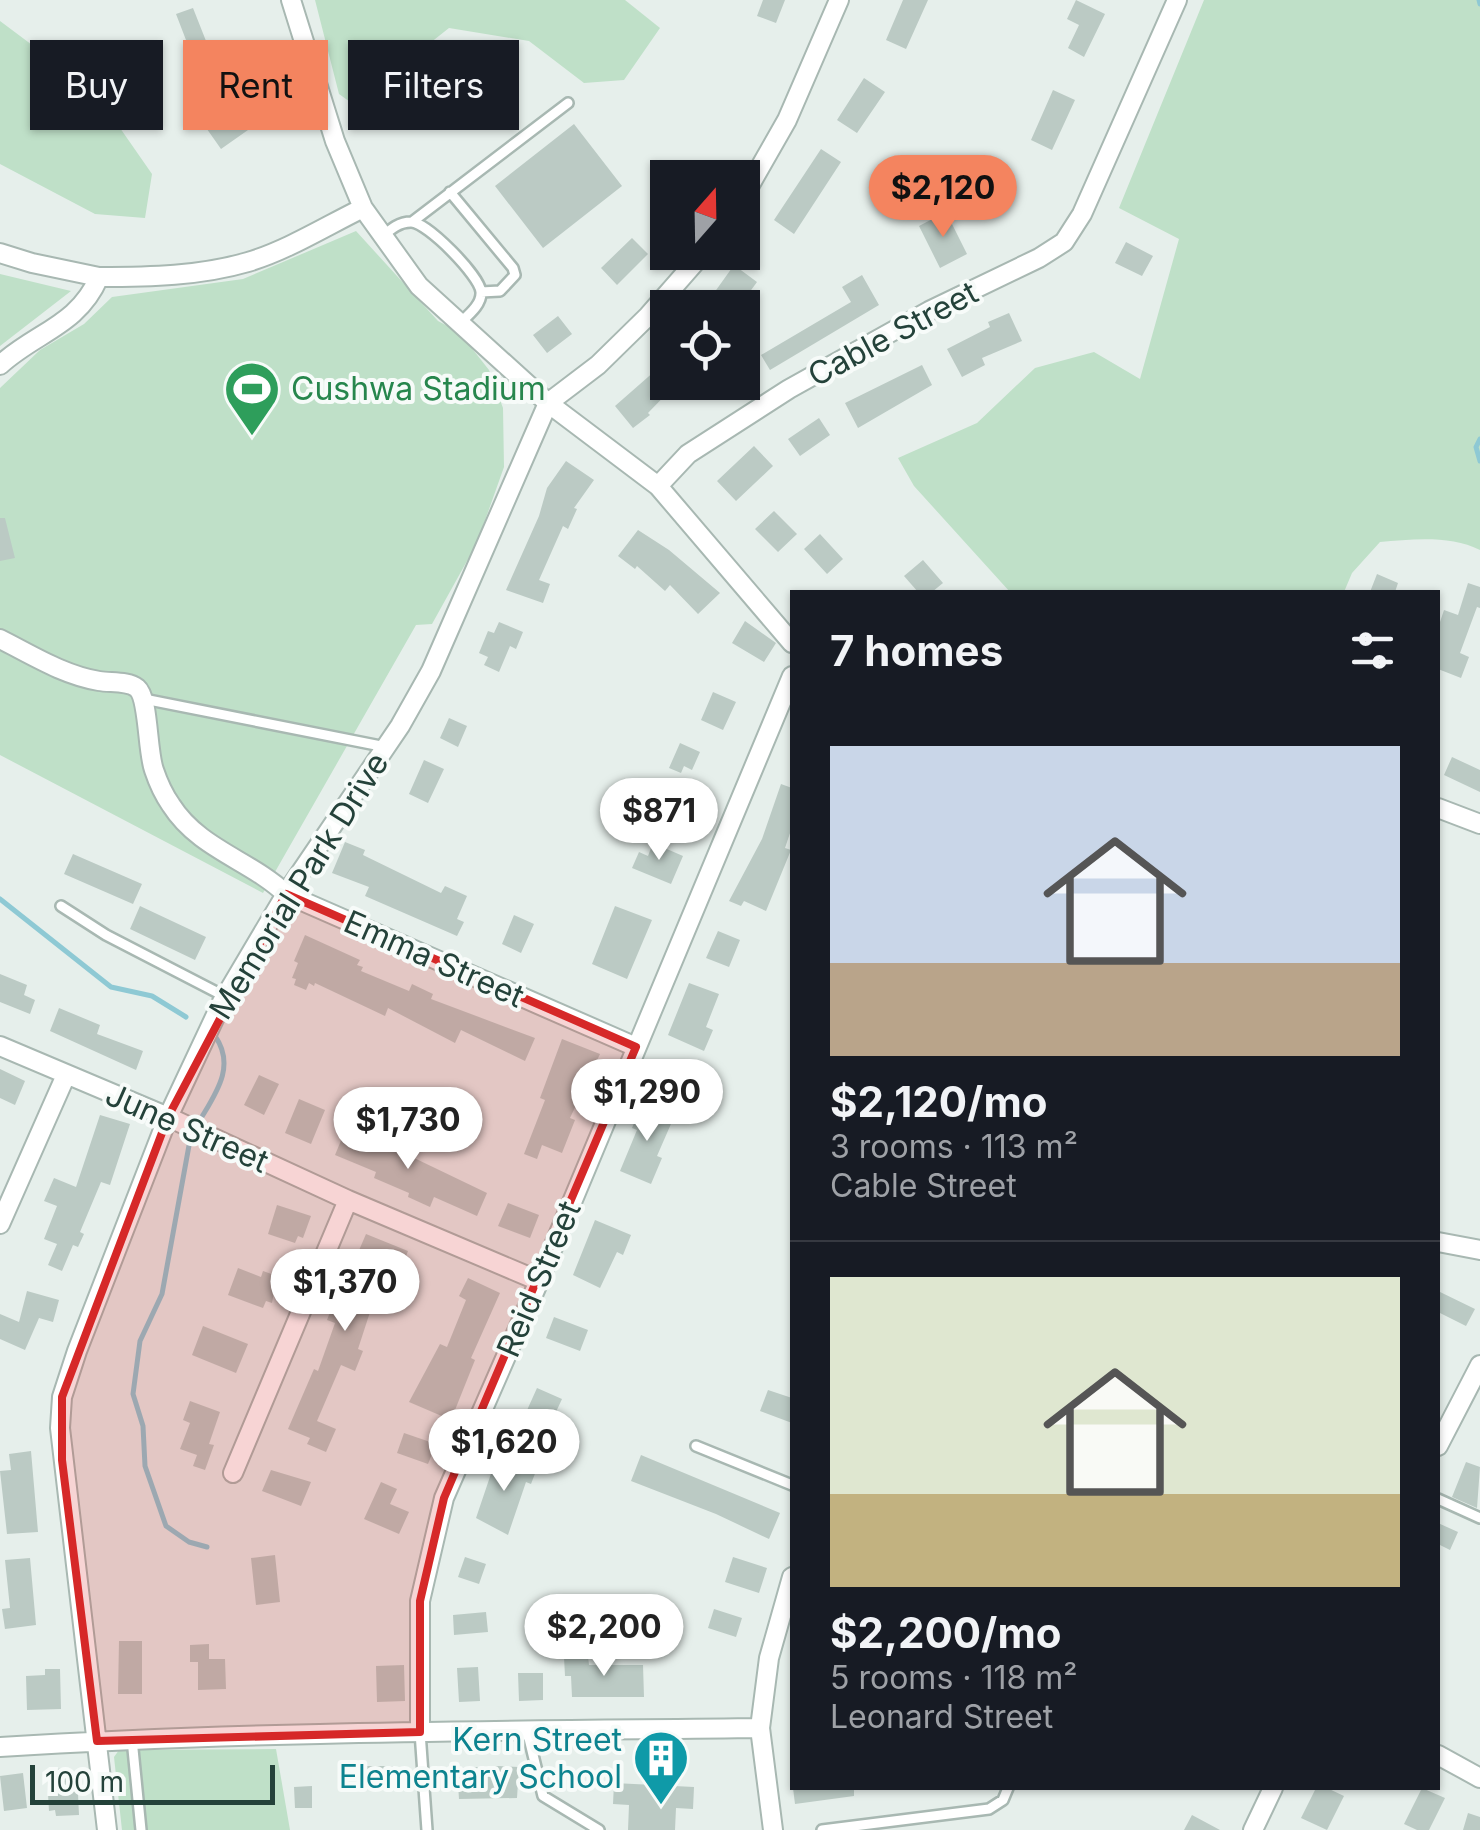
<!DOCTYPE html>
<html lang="en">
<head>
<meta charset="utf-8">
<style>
	body { margin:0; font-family:Inter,sans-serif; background:#242831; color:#f1f3f6; height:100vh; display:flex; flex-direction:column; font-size:38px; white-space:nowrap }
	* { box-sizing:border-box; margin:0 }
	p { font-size:32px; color:#9ea1a6 }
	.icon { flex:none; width:55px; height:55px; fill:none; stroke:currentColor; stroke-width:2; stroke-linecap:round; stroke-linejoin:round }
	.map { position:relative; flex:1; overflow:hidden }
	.panel { position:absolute; left:790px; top:590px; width:650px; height:1200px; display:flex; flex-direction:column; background:#171b24; border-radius:0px; box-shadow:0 2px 8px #0004 }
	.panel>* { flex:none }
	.top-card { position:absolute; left:30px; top:40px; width:610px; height:90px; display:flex; gap:20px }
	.needle { width:65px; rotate:20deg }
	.controls { position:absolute; left:650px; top:160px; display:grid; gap:20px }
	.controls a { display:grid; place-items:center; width:110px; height:110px; border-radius:0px; background:#171b24; box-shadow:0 2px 8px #0004; font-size:50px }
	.scale { position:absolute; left:30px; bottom:25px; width:245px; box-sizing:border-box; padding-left:10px; border:5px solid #24423a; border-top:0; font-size:28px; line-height:35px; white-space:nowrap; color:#24423a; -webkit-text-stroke:8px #f7fbf9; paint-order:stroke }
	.price { position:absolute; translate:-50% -85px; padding:0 22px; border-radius:35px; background:#fff; color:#222; font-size:32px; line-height:65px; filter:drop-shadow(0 2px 5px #0008) }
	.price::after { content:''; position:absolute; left:50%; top:60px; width:30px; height:22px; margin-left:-15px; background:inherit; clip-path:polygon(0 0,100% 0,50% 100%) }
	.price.active { background:#f4845f; color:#111 }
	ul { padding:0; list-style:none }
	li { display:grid; align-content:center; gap:20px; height:530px; padding:0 40px }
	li+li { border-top:2px solid #363941 }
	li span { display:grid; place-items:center; height:310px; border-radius:0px; color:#555 }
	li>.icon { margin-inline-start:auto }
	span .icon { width:180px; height:180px; fill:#fffc; stroke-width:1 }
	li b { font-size:42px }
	h2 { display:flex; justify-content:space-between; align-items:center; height:120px; padding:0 40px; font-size:42px }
	.tag { padding:0 35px; border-radius:0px; background:#171b24; box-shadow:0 2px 8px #0004; font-size:35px; line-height:90px }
	.tag.active { background:#f4845f; color:#111 }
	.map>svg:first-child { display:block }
</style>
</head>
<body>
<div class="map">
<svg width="1480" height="1830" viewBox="0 0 1480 1830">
	<rect width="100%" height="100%" fill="#e6efeb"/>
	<path fill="#bfe0c8" d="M315,0H625L660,28L624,80L584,83L529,41L449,28L353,104L339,94Z
		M1204,0H1480V550C1451,535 1412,539 1380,542L1352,573L1344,592H1010L914,486L898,458L977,423L1035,368L1094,352L1140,379L1179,239L1119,208Z
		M0,21L95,92L152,174L145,218L95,214L0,164Z
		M356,231L438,321L459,332L489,370L503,408L504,467L477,543L432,624L416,625L263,893L0,755V388L40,350L84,324L112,297L243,279Z
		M0,274L71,291L0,346Z
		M276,1749L290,1830H122L114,1757L119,1750Z"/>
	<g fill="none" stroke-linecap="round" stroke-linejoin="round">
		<path stroke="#8ec9d4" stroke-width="5" d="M1479,0L1480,4
			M1480,439L1476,447L1480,461
			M0,899L111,987L152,996L186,1017
			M200,1120C216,1093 236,1066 215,1036
			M190,1140L162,1294L140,1341L133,1394L143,1426L145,1466L166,1526L189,1542L207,1547"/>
	</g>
	<path fill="#bbcac4" d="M763,0H785L776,23L757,16Z
		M903,0H928L906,49L886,40Z
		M1076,0L1105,14L1084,57L1068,48L1079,25L1067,19Z
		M193,8L208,46L191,53L176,14Z
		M864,78L885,92L857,133L837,120Z
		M1053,90L1075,100L1052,150L1031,140Z
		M230,104L248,130L221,149L202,122Z
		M574,124L622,186L543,248L495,186Z
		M821,149L841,162L794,234L774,220Z
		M946,212L967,254L940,268L919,226Z
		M632,238L648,254L617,285L601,268Z
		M1126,242L1153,256L1142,276L1115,263Z
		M734,265L757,282L738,308H719L709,300Z
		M862,275L879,305L770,370L761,355L851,302L842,287Z
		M1009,313L1022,341L982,358L985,365L962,377L947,349L990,327L988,322Z
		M558,316L572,334L547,353L533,335Z
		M922,365L932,385L858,428L845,403Z
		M668,366V382H678L648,413L650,415L633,428L615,406L656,370L660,374Z
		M819,418L830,435L800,456L788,439Z
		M754,446L773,466L736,501L717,481Z
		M566,461L594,480L574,508L577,509L568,529L563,526L539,580L550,584L543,603L506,590L539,516L547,488Z
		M774,511L797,534L778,552L755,529Z
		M0,518H5L15,558L0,561Z
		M638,530L669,550L720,593L698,614L670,585L665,591L637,566L635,569L618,556Z
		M820,534L843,559L827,574L804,549Z
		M923,560L943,583L932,592H918L904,576Z
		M1377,574L1398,583L1395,592H1370Z
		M1468,583L1480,587V608L1477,607L1460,653L1469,657L1461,678L1438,669V628L1444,610L1458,615Z
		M745,621L776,643L764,662L732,643Z
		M499,622L523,632L516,649L510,646L499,672L484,665L488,657L479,653L488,631L494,633Z
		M713,692L736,702L723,730L701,720Z
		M449,718L467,726L458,747L440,738Z
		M680,743L700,752L692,770L684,766L681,773L669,768Z
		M1452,757L1480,770V792L1444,775Z
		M424,760L444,769L428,803L409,794Z
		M781,784L792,788V827L785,848L791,850L766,911L744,901L741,906L729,901L762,839Z
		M345,842L365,850L363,855L441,893L445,886L467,896L457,919L464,922L457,936L365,896L369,887L332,873Z
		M653,843L683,856L671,884L632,868L639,852L648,856Z
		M73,854L142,884L133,904L64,874Z
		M140,906L206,937L195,960L130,929Z
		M615,906L652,920L627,979L592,964Z
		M514,915L534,924L521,953L502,944Z
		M718,931L740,940L729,967L706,958Z
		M305,935L360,960L357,965L363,967L361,971L409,991L412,984L433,994L431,999L535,1038L525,1061L461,1030L455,1043L388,1008L385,1016L315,983L314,986L309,983L306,990L294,985L296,979L292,978L298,963L294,961Z
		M0,974L27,985L24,995L35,1000L30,1014L0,1002Z
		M689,983L719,994L706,1027L713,1030L704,1051L668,1035Z
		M59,1008L100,1025L97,1034L143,1051L136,1070L50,1031Z
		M562,1039L600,1054L570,1118L575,1120L562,1153L542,1145L537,1159L524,1154L545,1100L540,1098Z
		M0,1069L25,1081L15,1105L0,1098Z
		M259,1075L279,1084L264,1115L244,1105Z
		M299,1099L325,1110L311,1144L285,1133Z
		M642,1104L674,1117L657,1156L662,1158L651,1184L620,1171L637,1130L632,1128Z
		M100,1115L130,1124L110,1185L101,1182L80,1232L84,1234L78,1247L73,1245L62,1271L48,1265L57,1244L44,1239L57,1206L44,1201L54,1178L76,1187Z
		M347,1126L412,1151L410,1156L487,1193L477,1216L434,1197L430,1207L408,1197L409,1193L374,1178L376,1172L335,1155Z
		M508,1203L539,1215L530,1238L498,1226Z
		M277,1205L311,1216L303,1238L298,1236L295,1243L268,1234Z
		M595,1220L631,1235L623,1255L617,1252L600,1288L573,1275Z
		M366,1234L408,1251L400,1272L385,1266L358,1349L363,1351L355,1371L341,1365L317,1421L336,1429L326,1452L307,1444L310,1438L288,1429L314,1369L318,1371L335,1323L327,1320L347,1268L351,1269Z
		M238,1268L261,1277L263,1271L277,1276L272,1303L266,1301L263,1308L228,1295Z
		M468,1278L500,1293L471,1358L475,1360L451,1420L409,1402L440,1344L447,1347L466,1300L459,1296Z
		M27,1291L59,1300L53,1322L39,1318L25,1350L0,1339V1314L19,1322Z
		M1438,1291L1475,1309L1466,1326L1438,1312Z
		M554,1317L588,1330L580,1351L546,1338Z
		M203,1326L248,1344L236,1373L192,1355Z
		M537,1388L562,1399L543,1440L519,1428Z
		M768,1390L792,1398V1423L760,1411Z
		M190,1401L220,1412L209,1444L214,1445L205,1470L193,1466L197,1455L180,1449L190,1423L183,1420Z
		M404,1433L436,1444L428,1464L397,1453Z
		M31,1451L38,1532L7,1534L0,1471L11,1470L9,1454Z
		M641,1455L780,1513L769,1539L716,1514L631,1481Z
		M497,1456L536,1471L531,1484L526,1482L508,1535L476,1518Z
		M1466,1462L1480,1467L1477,1508L1452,1497Z
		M271,1470L311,1482L301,1506L262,1491Z
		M381,1482L397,1489L390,1504L409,1512L399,1534L364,1519Z
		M1438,1523L1458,1532L1450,1550L1438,1544Z
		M275,1555L280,1602L256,1605L251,1558Z
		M465,1557L486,1564L479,1584L458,1577Z
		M733,1557L767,1568L759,1593L725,1582Z
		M30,1558L36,1625L5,1629L2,1609L10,1608L5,1560Z
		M714,1609L742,1618L736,1637L708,1628Z
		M486,1612L488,1632L454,1635L453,1615Z
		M119,1641H142V1694H118Z
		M209,1644V1659H225L226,1689L198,1690V1662H190V1645Z
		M588,1656L589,1665H643L644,1697H572L571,1676H565L564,1657Z
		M404,1665L405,1701L377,1702L376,1666Z
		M478,1667L480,1701L459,1702L457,1668Z
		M45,1669H60L61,1709L27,1710L26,1676L45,1675Z
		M518,1673H543V1700L519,1701Z
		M364,1766H393L394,1784H365Z
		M497,1766L519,1767L517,1798L459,1799L457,1768Z
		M70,1768V1773H77L79,1815L56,1816L55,1810L49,1811L47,1776L56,1775V1769Z
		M23,1773L27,1808L4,1811L0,1776Z
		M614,1783L694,1787L693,1809L676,1808L675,1830H628L629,1805L613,1804Z
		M312,1786V1808H295L294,1787Z
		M793,1788H854V1796L795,1804Z
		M1316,1788H1327L1344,1796L1327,1830L1301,1818Z
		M1422,1788L1445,1798L1429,1830H1417L1404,1824Z
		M1468,1813L1480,1817V1830H1463Z
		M1192,1815L1220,1830H1184Z"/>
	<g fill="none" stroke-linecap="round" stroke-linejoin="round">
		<g stroke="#a8b8b2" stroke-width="14">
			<path id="service" d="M208,60C248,99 264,86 312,68
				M450,192L513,268L515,275L500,291L481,292
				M412,222L568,103
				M383,236C391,229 399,222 411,222C427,222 480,276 481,292C482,305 467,316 459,324
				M144,699L386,747
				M61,906L106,935L226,997
				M696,1446L792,1485
				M1438,1499L1480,1518
				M527,1730L543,1796L599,1830
				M420,1732L427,1830
				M132,1739L141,1830
				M822,1830L989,1809L1003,1800L1008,1788"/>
		</g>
		<g stroke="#a8b8b2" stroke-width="22">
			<path id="minor" d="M291,0L335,141L363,208L419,286L548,403L658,486L792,643
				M742,199L787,120L839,0
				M0,253L32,263L99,277
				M0,365C36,332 78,326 99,277C150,277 200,276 248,262C288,250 326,226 363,208
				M658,486L688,454L789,389L929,311L1039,258L1064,242L1082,214L1177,0
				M0,639C32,655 63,675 99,681C111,683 128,681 137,688C149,698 147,751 154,770C158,782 164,795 171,805C199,849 250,860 286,894L636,1047
				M1438,808L1480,824
				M0,1046L168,1117L348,1200L539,1281
				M0,1224L66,1075
				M1438,1242L1480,1250
				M1438,1446L1480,1365
				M233,1473L348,1200
				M420,1732V1601L444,1498L539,1281L792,676
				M0,1747C253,1731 507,1731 760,1728
				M1438,1755L1480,1778
				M107,1830L60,1428L62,1397L77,1351L168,1117L222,1002L286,894L400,726L431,671L548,403L598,365L648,316L704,252
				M773,1830L760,1728L769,1658L792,1577
				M1253,1830L1273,1788"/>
		</g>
		<use href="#service" stroke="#fff" stroke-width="9"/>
		<use href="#minor" stroke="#fff" stroke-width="18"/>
	</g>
	<path fill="#d62828" fill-opacity="0.2" stroke="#d62828" stroke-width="8" stroke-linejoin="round" d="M286,894L636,1047L444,1498L420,1601V1732L97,1741L62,1460V1397L168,1117Z"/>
	<defs>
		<g id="stadium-pin" transform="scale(2.875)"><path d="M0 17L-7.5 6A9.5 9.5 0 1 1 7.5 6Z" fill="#2e9e5b" stroke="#f7fbf9"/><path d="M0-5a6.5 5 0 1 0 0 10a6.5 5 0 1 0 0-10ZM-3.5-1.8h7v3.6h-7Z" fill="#fff"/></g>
		<g id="building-pin" transform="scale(2.875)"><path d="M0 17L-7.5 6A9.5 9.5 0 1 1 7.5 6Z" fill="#0f9aa8" stroke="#f7fbf9"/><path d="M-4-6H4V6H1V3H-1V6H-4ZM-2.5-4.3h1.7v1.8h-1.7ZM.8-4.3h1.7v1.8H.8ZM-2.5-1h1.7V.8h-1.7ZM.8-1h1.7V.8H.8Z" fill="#fff"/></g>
	</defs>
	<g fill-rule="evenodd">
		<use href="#stadium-pin" x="252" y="389"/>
		<use href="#building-pin" x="661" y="1758"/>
	</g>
	<g text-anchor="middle" stroke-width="8" stroke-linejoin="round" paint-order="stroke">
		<g font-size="32" fill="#24423a" stroke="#f7fbf9">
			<text transform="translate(893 334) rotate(-28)" y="11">Cable Street</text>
			<text transform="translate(299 886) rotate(-58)" y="11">Memorial Park Drive</text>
			<text transform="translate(434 959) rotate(24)" y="11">Emma Street</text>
			<text transform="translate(187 1128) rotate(24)" y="11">June Street</text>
			<text transform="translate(539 1279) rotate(-67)" y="11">Reid Street</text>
		</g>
		<g font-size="32" fill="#27864d" stroke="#f7fbf9" text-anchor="start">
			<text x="291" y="400">Cushwa Stadium</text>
		</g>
		<g font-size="32" fill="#0d838f" stroke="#f7fbf9" text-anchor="end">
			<text x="622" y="1751">Kern Street<tspan x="622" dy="37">Elementary School</tspan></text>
		</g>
	</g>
</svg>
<div class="controls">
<a><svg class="needle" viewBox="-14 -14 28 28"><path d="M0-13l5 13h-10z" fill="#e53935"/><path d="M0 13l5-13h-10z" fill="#9ea1a6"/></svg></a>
<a><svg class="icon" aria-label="locate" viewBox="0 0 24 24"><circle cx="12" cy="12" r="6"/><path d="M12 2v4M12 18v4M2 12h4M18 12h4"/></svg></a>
</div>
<div class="scale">100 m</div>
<b class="price active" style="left:943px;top:240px">$2,120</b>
<b class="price" style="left:659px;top:863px">$871</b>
<b class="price" style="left:647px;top:1144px">$1,290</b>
<b class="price" style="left:408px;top:1172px">$1,730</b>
<b class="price" style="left:345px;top:1334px">$1,370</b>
<b class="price" style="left:504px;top:1494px">$1,620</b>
<b class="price" style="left:604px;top:1679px">$2,200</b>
<div class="top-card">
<a class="tag">Buy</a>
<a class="tag active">Rent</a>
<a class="tag">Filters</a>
</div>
<section class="panel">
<h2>7 homes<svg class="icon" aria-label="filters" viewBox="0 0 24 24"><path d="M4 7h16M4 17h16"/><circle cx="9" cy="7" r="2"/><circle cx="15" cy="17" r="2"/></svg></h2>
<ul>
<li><span style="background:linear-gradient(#c9d6e8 70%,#b9a48a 0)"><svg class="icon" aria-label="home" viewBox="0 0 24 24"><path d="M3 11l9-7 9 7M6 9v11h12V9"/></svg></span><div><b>$2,120/mo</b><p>3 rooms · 113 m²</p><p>Cable Street</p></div></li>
<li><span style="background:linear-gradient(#dfe7d0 70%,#c2b280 0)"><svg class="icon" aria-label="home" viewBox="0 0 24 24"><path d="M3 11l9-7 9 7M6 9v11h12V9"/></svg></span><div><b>$2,200/mo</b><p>5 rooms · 118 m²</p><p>Leonard Street</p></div></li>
</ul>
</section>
</div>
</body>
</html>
